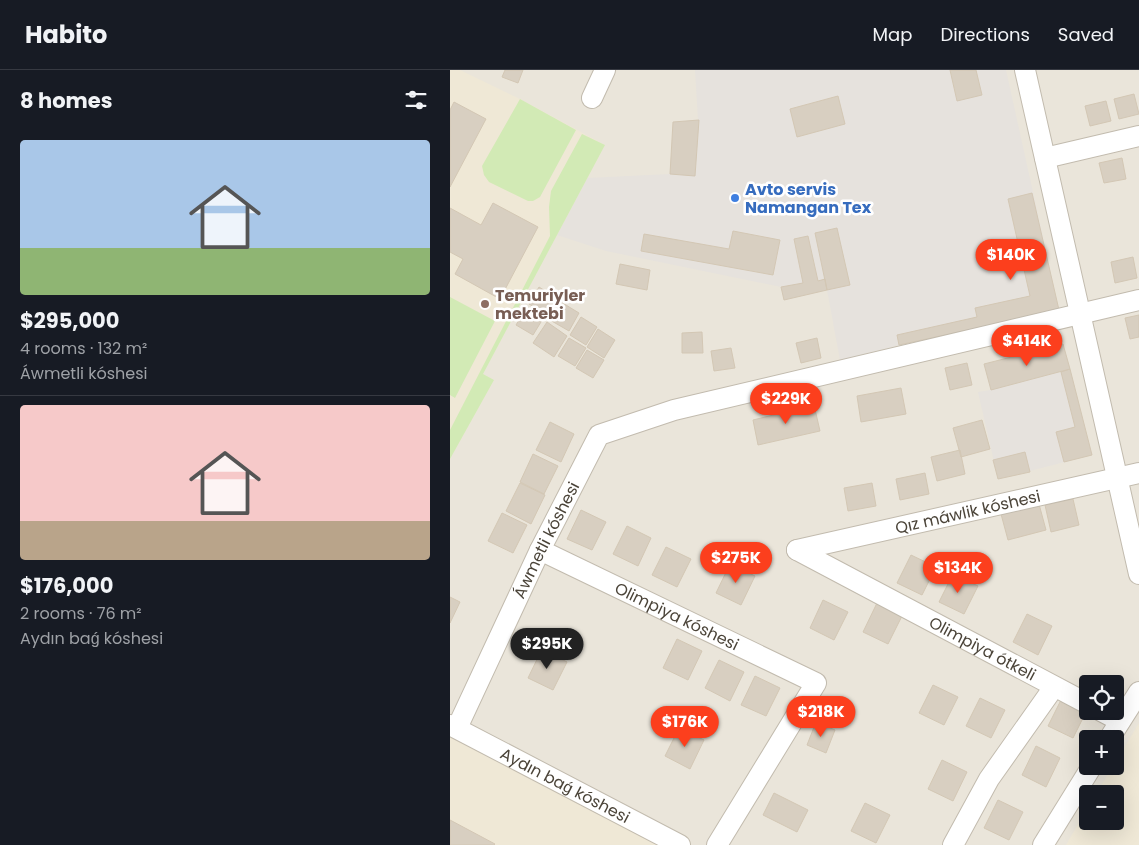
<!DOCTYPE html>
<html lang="en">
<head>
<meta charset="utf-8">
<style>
	body { margin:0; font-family:Poppins,sans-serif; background:#20242c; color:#f1f3f6; height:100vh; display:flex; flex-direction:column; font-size:19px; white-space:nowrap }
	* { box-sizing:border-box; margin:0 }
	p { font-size:16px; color:#9ea1a6 }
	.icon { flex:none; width:28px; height:28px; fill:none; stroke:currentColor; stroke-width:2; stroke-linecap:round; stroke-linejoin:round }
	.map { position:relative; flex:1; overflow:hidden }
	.sheet { display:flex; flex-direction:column; background:#171b24; width:450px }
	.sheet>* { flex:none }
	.buttons { position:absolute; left:629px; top:605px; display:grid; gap:10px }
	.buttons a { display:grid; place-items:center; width:45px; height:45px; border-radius:5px; background:#171b24; box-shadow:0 5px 20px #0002; font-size:25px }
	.price { position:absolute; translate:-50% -42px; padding:0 11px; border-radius:18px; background:#fc3f1d; color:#fff; font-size:16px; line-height:32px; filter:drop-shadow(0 1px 2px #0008) }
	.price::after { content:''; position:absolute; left:50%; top:30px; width:15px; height:11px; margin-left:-8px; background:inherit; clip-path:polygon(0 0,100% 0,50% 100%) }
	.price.current { background:#222; color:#fff }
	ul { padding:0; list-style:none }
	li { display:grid; align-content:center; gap:10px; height:265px; padding:0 20px }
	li+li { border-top:1px solid #363941 }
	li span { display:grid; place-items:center; height:155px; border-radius:5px; color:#555 }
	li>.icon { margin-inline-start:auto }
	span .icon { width:90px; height:90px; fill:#fffc; stroke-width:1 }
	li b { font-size:21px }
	h2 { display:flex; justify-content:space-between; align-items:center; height:60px; padding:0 20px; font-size:21px }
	header { display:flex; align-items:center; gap:30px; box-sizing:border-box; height:70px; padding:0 25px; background:#171b24; border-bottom:1px solid #363941 }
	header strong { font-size:24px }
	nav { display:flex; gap:28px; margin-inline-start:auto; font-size:18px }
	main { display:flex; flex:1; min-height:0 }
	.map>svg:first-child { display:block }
</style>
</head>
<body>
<header>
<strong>Habito</strong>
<nav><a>Map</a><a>Directions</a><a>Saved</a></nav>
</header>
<main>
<section class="sheet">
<h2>8 homes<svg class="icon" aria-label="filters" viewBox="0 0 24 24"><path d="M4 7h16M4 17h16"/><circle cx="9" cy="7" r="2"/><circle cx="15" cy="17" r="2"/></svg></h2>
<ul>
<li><span style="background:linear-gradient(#a9c7e8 70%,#8fb573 0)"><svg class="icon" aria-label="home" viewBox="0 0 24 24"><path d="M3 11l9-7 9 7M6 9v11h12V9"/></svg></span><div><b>$295,000</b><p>4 rooms · 132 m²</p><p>Áwmetli kóshesi</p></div></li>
<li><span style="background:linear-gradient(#f6c9c9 75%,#b9a48a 0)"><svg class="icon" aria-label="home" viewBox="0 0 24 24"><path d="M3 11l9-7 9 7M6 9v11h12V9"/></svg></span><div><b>$176,000</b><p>2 rooms · 76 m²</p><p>Aydın baǵ kóshesi</p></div></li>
</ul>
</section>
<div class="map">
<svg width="689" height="775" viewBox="0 0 689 775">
	<rect width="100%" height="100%" fill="#f6f3ec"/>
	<path fill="#eae5da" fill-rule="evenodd" d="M0,0H689V775H0ZM638,614H665V641H638ZM638,669H665V696H638ZM638,724H665V751H638Z"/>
	<path fill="#e6e2dd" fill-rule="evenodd" d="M245,0H556L609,240L449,275L390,290L377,220L334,230L331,217L156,181L107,165L137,108L220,104L223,52L248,50ZM388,26L395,54L347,67L340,39Z
		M613,274L642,385L548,409L528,322L541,320L534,294Z"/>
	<path fill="#efe8d6" d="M0,0H10L70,29L155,75L33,304L44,310L0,389Z
		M689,653V775H616L637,739L638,751H665V724H646L663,696H665V693Z
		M0,666L215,775H0Z"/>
	<path fill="#d2eab5" d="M70,29L126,60L90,127L83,131H78L39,112L34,105L32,96Z
		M132,64L155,75L33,304L44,310L0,389V360L100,166L99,137L101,121Z
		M0,227L45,251L5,328L0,325Z"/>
	<path fill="#d8cfc1" stroke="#d3c7b4" d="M55,0H73L68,13L52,7Z
		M500,0H526L532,25L507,31Z
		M684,24L689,44L669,49L664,29Z
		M388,26L395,54L347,67L340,39Z
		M656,31L661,51L640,56L635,36Z
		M4,32L36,49L0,117V40Z
		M249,50L245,106L220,104L223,52Z
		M672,88L676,109L654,113L649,93Z
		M582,123L609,240L449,275L447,265L527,247L525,238L580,226L558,129Z
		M43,133L88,157L50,229L5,204L13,189L0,182V138L31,155Z
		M387,158L400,215L377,220L365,163Z
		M283,161L330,170L323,205L191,181L194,164L279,179Z
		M358,166L368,211L375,209L377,220L334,230L331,217L353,213L344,169Z
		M683,187L687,208L665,213L661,192Z
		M170,194L200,200L197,220L166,214Z
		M89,217L108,229L98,245L79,234Z
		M111,232L129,243L119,261L100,250Z
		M77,237L94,247L83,265L66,255Z
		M689,245V267L680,269L675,248Z
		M131,247L147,257L136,275L120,265Z
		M97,252L117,266L104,287L83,273Z
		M148,259L165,270L154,288L137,277Z
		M252,262L253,283H232V263Z
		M119,268L136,278L125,296L108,286Z
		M367,268L371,288L351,293L346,273Z
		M613,274L620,299L541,320L534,294Z
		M281,278L285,298L264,301L261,281Z
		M137,280L154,290L143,308L126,298Z
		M517,293L522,315L500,320L495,298Z
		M620,299L642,385L614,392L606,362L625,357L611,302Z
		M451,318L456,344L411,352L407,326Z
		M364,335L370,361L308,375L303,350Z
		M532,350L540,379L511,387L503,358Z
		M100,352L124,364L111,392L86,380Z
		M510,380L515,404L487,411L481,387Z
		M575,382L580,402L548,409L543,390Z
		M83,384L108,396L94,424L70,412Z
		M475,403L479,424L450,430L446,409Z
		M70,413L95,425L81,454L56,441Z
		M422,413L426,436L398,441L394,418Z
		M623,429L629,455L601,462L595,435Z
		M589,434L596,460L558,470L551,444Z
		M131,440L156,452L142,480L117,469Z
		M52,443L77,455L63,483L38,471Z
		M177,456L201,468L188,496L163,484Z
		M216,477L241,489L227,517L202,505Z
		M461,485L486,497L472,525L447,513Z
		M280,494L305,506L291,535L266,523Z
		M503,504L528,516L514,544L489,532Z
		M0,527L10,532L0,553Z
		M373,530L398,542L384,570L360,558Z
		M427,533L452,546L438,574L413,562Z
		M577,544L602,556L588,585L563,572Z
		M227,569L252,581L238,610L213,598Z
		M92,579L117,592L103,620L78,608Z
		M269,590L294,602L280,631L255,618Z
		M305,606L330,618L316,646L291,635Z
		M483,615L508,627L494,655L469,643Z
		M530,628L555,640L541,668L516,656Z
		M612,628L637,640L623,668L598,656Z
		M366,652L385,660L376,683L357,675Z
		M229,658L254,670L240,699L215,686Z
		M586,676L610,688L596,717L572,705Z
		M492,690L517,702L503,731L478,719Z
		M324,723L358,740L347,762L313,745Z
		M548,730L573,742L559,770L534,758Z
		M415,733L440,745L426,773L401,761Z
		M0,750L45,774L44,775H0Z"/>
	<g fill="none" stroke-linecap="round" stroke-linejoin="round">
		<g stroke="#c2bbae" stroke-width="22">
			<g id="minor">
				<path d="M575,0L689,504"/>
				<path d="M142,28L155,0"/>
				<path d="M595,88L689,66"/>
				<path id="s1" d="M90,480L366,613L267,775"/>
				<path id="s2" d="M347,480L689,403"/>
				<path id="s3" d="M347,480L638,634"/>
				<path d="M651,641L670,651"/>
				<path id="s4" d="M0,655L230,775"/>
				<path id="s5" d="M7,658L90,480L149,365L224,340L689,230"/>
				<path d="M659,669L689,622"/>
				<path d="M503,775L539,709L604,617"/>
				<path d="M593,775L642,696"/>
			</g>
		</g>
		<use href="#minor" stroke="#fff" stroke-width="20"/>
	</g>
	<circle fill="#3f7fe0" stroke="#fff" stroke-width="2" cx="285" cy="128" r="5"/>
	<circle fill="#8d6e63" stroke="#fff" stroke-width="2" cx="35" cy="234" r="5"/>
	<g text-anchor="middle" stroke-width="5" stroke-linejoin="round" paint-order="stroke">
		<g font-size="16" font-weight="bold" fill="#366cbe" stroke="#fff" text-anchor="start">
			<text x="295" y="125">Avto servis<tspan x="295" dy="18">Namangan Tex</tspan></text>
		</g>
		<g font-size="16" font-weight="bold" fill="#785e54" stroke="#fff" text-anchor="start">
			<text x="45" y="231">Temuriyler<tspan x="45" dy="18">mektebi</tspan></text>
		</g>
		<g font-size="16" fill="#4b4439" stroke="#fff">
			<text dy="6" stroke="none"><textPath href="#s2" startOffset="175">Qız máwlik kóshesi</textPath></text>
			<text dy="6" stroke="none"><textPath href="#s5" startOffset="208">Áwmetli kóshesi</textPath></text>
			<text dy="6" stroke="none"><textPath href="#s1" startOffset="152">Olimpiya kóshesi</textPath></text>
			<text dy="6" stroke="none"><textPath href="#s3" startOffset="210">Olimpiya ótkeli</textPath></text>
			<text dy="6" stroke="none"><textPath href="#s4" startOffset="130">Aydın baǵ kóshesi</textPath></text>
		</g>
	</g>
</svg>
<div class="buttons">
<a><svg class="icon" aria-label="locate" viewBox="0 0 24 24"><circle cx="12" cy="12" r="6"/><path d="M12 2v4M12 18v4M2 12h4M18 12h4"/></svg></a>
<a>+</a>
<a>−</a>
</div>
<b class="price" style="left:561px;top:211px">$140K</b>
<b class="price" style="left:577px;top:297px">$414K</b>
<b class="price" style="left:336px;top:355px">$229K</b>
<b class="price" style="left:286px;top:514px">$275K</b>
<b class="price" style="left:508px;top:524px">$134K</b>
<b class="price current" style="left:97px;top:600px">$295K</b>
<b class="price" style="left:371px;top:668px">$218K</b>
<b class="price" style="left:235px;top:678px">$176K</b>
</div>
</main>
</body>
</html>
